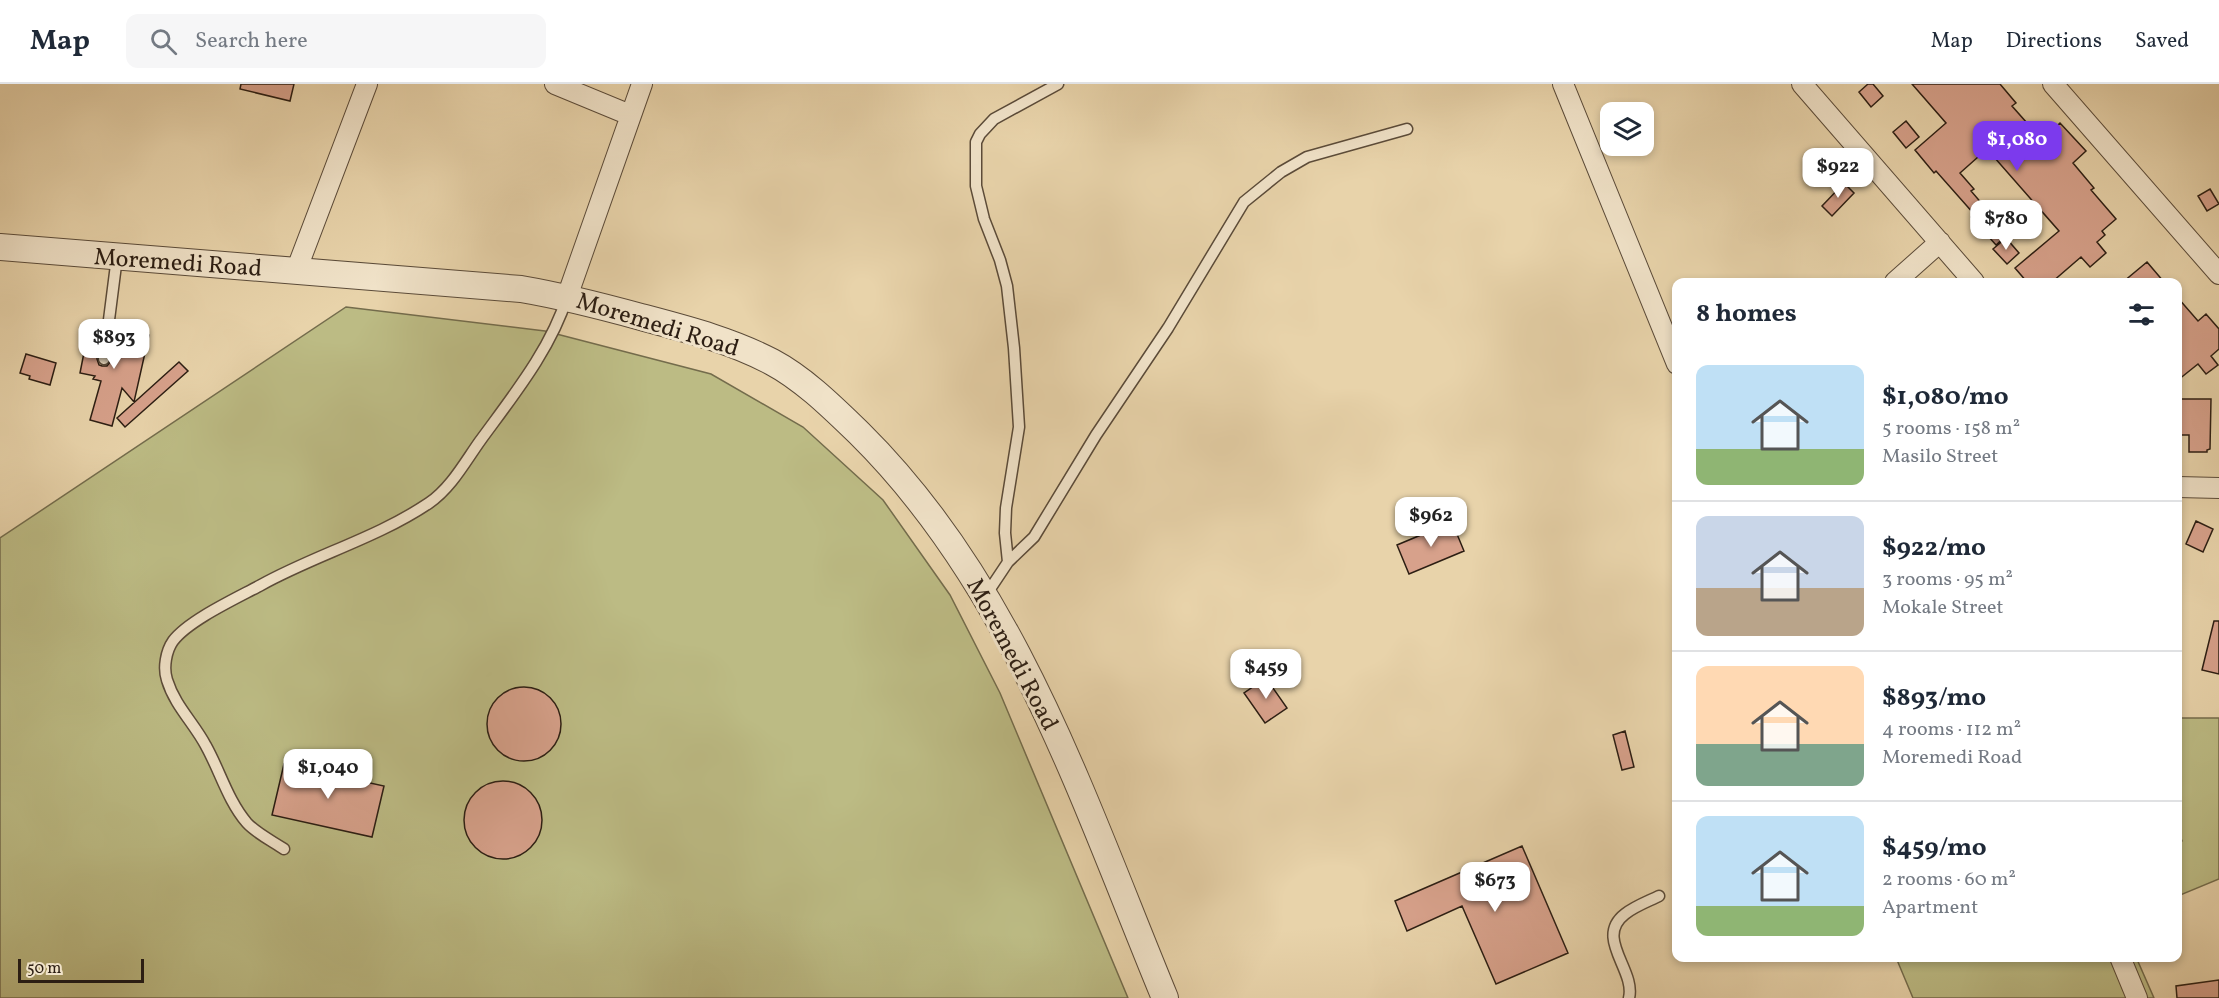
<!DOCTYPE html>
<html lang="en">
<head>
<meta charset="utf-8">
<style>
	body { margin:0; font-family:Vollkorn,serif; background:#f6f6f7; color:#1f2937; height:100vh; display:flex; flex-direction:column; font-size:22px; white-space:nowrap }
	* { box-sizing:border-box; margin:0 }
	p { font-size:20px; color:#747a83 }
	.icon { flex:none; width:33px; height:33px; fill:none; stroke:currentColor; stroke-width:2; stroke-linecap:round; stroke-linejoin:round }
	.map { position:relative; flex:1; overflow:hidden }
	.sheet { position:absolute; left:1672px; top:194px; width:510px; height:684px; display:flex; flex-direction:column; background:#fff; border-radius:12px; box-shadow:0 3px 9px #0003 }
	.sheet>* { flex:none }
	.tools { position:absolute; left:1600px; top:18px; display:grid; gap:12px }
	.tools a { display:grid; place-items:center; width:54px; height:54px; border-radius:12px; background:#fff; box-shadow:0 3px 9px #0003; font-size:30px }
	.scale { position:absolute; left:18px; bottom:15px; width:126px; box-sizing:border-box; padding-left:6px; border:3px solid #2c1e13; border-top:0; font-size:16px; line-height:21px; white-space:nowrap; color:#2c1e13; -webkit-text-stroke:4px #f0e2c8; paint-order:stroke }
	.price { position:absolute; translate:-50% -51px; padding:0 14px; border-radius:12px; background:#fff; color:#222; font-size:20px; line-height:39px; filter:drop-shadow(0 2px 3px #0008) }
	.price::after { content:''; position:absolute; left:50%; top:36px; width:18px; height:14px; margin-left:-9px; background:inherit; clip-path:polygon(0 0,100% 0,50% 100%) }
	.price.active { background:#7c3aed; color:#fff }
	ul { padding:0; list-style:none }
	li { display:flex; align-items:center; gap:18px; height:150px; padding:0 24px }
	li+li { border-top:2px solid #e0e1e3 }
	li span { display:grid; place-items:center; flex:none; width:168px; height:120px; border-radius:12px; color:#555 }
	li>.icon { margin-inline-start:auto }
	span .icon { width:72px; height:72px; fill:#fffc; stroke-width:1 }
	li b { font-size:26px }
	h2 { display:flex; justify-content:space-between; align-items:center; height:72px; padding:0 24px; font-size:26px }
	header { display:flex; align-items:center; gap:36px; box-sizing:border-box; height:84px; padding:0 30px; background:#fff; border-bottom:2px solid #e0e1e3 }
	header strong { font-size:28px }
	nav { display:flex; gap:33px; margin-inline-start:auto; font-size:21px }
	.search { width:420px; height:54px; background:#f6f6f7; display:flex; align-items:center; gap:15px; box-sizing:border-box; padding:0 21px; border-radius:12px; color:#747a83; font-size:22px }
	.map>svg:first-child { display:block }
</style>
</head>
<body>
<header>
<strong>Map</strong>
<div class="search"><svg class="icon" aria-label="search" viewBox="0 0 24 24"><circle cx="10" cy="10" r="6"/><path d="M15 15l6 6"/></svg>Search here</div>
<nav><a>Map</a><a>Directions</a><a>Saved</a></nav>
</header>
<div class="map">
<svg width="2219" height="914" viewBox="0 0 2219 914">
	<rect width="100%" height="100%" fill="#e8d3aa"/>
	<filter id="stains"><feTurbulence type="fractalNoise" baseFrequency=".00333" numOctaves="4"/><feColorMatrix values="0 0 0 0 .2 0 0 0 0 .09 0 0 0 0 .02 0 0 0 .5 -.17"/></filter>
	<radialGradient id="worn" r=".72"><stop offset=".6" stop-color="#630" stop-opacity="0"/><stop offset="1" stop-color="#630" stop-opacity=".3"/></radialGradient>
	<path fill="#bcbb84" stroke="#746c4c" stroke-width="1.5" d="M346,223L545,247L711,290L803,343L883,416L950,511L1000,609L1128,914H0V454Z
		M2178,634H2219V795L2178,812V759L2182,757L2178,747Z
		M1904,873H2136L2154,914H1913L1897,876Z"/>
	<path fill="#d7a18b" stroke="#2c1e13" stroke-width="1.5" d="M241,0H294L290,17L240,5Z
		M1868,0H1873L1883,12L1871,23L1859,8Z
		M1912,0H2000L2016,19L2012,22L2042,56L2060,39L2086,67L2073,79L2094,104L2091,106L2116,135L2102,147L2105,151L2097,158L2106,169L2090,183L2081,173L2052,198H2027L2015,184L2059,147L1987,65L1960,89L1974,105L1971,107L2008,150L1996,161L1971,133L1974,130L1936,87L1934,89L1915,66L1946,39Z
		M1906,37L1919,53L1906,64L1893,48Z
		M1844,99L1854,109L1832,132L1822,122Z
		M2210,105L2219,120L2207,127L2198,112Z
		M2006,154L2019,169L2007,180L1993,165Z
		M2147,178L2164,198H2123Z
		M2178,214L2198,237L2206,230L2219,245V265L2211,272L2218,281L2206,290L2198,280L2178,296Z
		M90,238L101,241L97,275L99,281L102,282H107L111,277L116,244L149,251L134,318L122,304L112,342L90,336L101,297L93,295L95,292L80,289Z
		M26,270L56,279L50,301L29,295L30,292L20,289Z
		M179,278L188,287L125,343L117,334Z
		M2181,315H2211L2210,365L2207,366V368H2189V351H2181Z
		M2196,437L2213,445L2203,468L2186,460Z
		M1452,438L1464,467L1409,490L1397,461Z
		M2214,537H2219V590L2202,586Z
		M1266,594L1287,624L1265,639L1244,609Z
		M487 640a37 37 0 1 1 74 0a37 37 0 1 1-74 0Z
		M1625,647L1634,683L1622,686L1613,651Z
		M284,680L384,702L372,753L272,731Z
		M464 736a39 39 0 1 1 78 0a39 39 0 1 1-78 0Z
		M1522,762L1568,869L1496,900L1462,822L1407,847L1395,817Z
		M2219,896V914H2177L2176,902Z"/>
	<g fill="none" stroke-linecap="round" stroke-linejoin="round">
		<g stroke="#5b4b39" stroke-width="13">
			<path id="service" d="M104,275L117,173
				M1008,478L1005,449L1006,424L1019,343L1014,264L1007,202L1000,176L984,135L976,102V58L980,50L994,35L1058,0
				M986,511L1008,478L1034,453L1096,351L1168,244L1244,118L1281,88L1307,73L1407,45
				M284,765C272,757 256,749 247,739C228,717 220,687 206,662C194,639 175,622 167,596C163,584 166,567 173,557C189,536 237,514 261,501C315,471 377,454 429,419C451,404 465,378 480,357C512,313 551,265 567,213
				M1629,914C1636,886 1594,854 1625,830C1635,822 1649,817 1659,812"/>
		</g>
		<g stroke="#5b4b39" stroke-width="22">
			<path id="minor" d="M555,0L630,31
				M1563,0L1677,280
				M1802,0L1974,198
				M2053,0L2219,190
				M296,187L367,0
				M1895,198L1940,158
				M567,213L642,0
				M2178,403L2219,404
				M2120,873L2137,914"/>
		</g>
		<g stroke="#5b4b39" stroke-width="28">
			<path id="tertiary" d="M0,163L521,205C562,212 601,222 641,233C686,245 730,256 772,278C804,295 833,324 859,349C1015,503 1083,716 1165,914"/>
		</g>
		<use href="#service" stroke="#f0e2c8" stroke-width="10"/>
		<use href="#minor" stroke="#f0e2c8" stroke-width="20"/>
		<use href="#tertiary" stroke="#f0e2c8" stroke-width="26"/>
	</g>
	<g text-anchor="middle" stroke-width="6" stroke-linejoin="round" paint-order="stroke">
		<g font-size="24" fill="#2c1e13" stroke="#f0e2c8">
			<text transform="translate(178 178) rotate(4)" y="8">Moremedi Road</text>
			<text transform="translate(658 240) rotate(17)" y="8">Moremedi Road</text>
			<text transform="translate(1013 570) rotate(62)" y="8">Moremedi Road</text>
		</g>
	</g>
	<rect width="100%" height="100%" filter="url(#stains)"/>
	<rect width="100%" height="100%" fill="url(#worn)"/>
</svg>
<div class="tools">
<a><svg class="icon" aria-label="layers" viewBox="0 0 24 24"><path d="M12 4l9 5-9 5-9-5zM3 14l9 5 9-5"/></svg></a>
</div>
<div class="scale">50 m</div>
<b class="price active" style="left:2017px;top:88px">$1,080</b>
<b class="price" style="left:1838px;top:115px">$922</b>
<b class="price" style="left:2006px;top:167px">$780</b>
<b class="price" style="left:114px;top:286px">$893</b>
<b class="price" style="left:1431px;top:464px">$962</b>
<b class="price" style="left:1266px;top:616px">$459</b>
<b class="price" style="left:328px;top:716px">$1,040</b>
<b class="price" style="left:1495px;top:829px">$673</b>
<section class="sheet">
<h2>8 homes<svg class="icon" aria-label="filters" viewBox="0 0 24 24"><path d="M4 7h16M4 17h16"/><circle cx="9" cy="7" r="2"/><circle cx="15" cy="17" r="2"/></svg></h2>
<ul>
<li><span style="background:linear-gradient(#bfe0f5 70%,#8fb573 0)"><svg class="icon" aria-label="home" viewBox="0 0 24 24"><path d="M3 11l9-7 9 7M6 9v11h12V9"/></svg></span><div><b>$1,080/mo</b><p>5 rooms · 158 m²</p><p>Masilo Street</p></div></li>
<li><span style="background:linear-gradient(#c9d6e8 60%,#b9a48a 0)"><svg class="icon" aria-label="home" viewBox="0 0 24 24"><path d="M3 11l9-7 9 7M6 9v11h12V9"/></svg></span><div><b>$922/mo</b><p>3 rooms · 95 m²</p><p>Mokale Street</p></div></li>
<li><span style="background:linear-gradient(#ffd9b3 65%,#7fa58c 0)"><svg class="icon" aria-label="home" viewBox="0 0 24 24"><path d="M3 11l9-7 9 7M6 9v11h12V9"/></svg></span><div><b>$893/mo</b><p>4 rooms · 112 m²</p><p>Moremedi Road</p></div></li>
<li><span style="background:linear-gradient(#bfe0f5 75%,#8fb573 0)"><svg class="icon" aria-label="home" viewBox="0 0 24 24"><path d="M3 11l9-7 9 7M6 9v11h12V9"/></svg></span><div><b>$459/mo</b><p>2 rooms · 60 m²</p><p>Apartment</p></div></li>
</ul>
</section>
</div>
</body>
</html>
